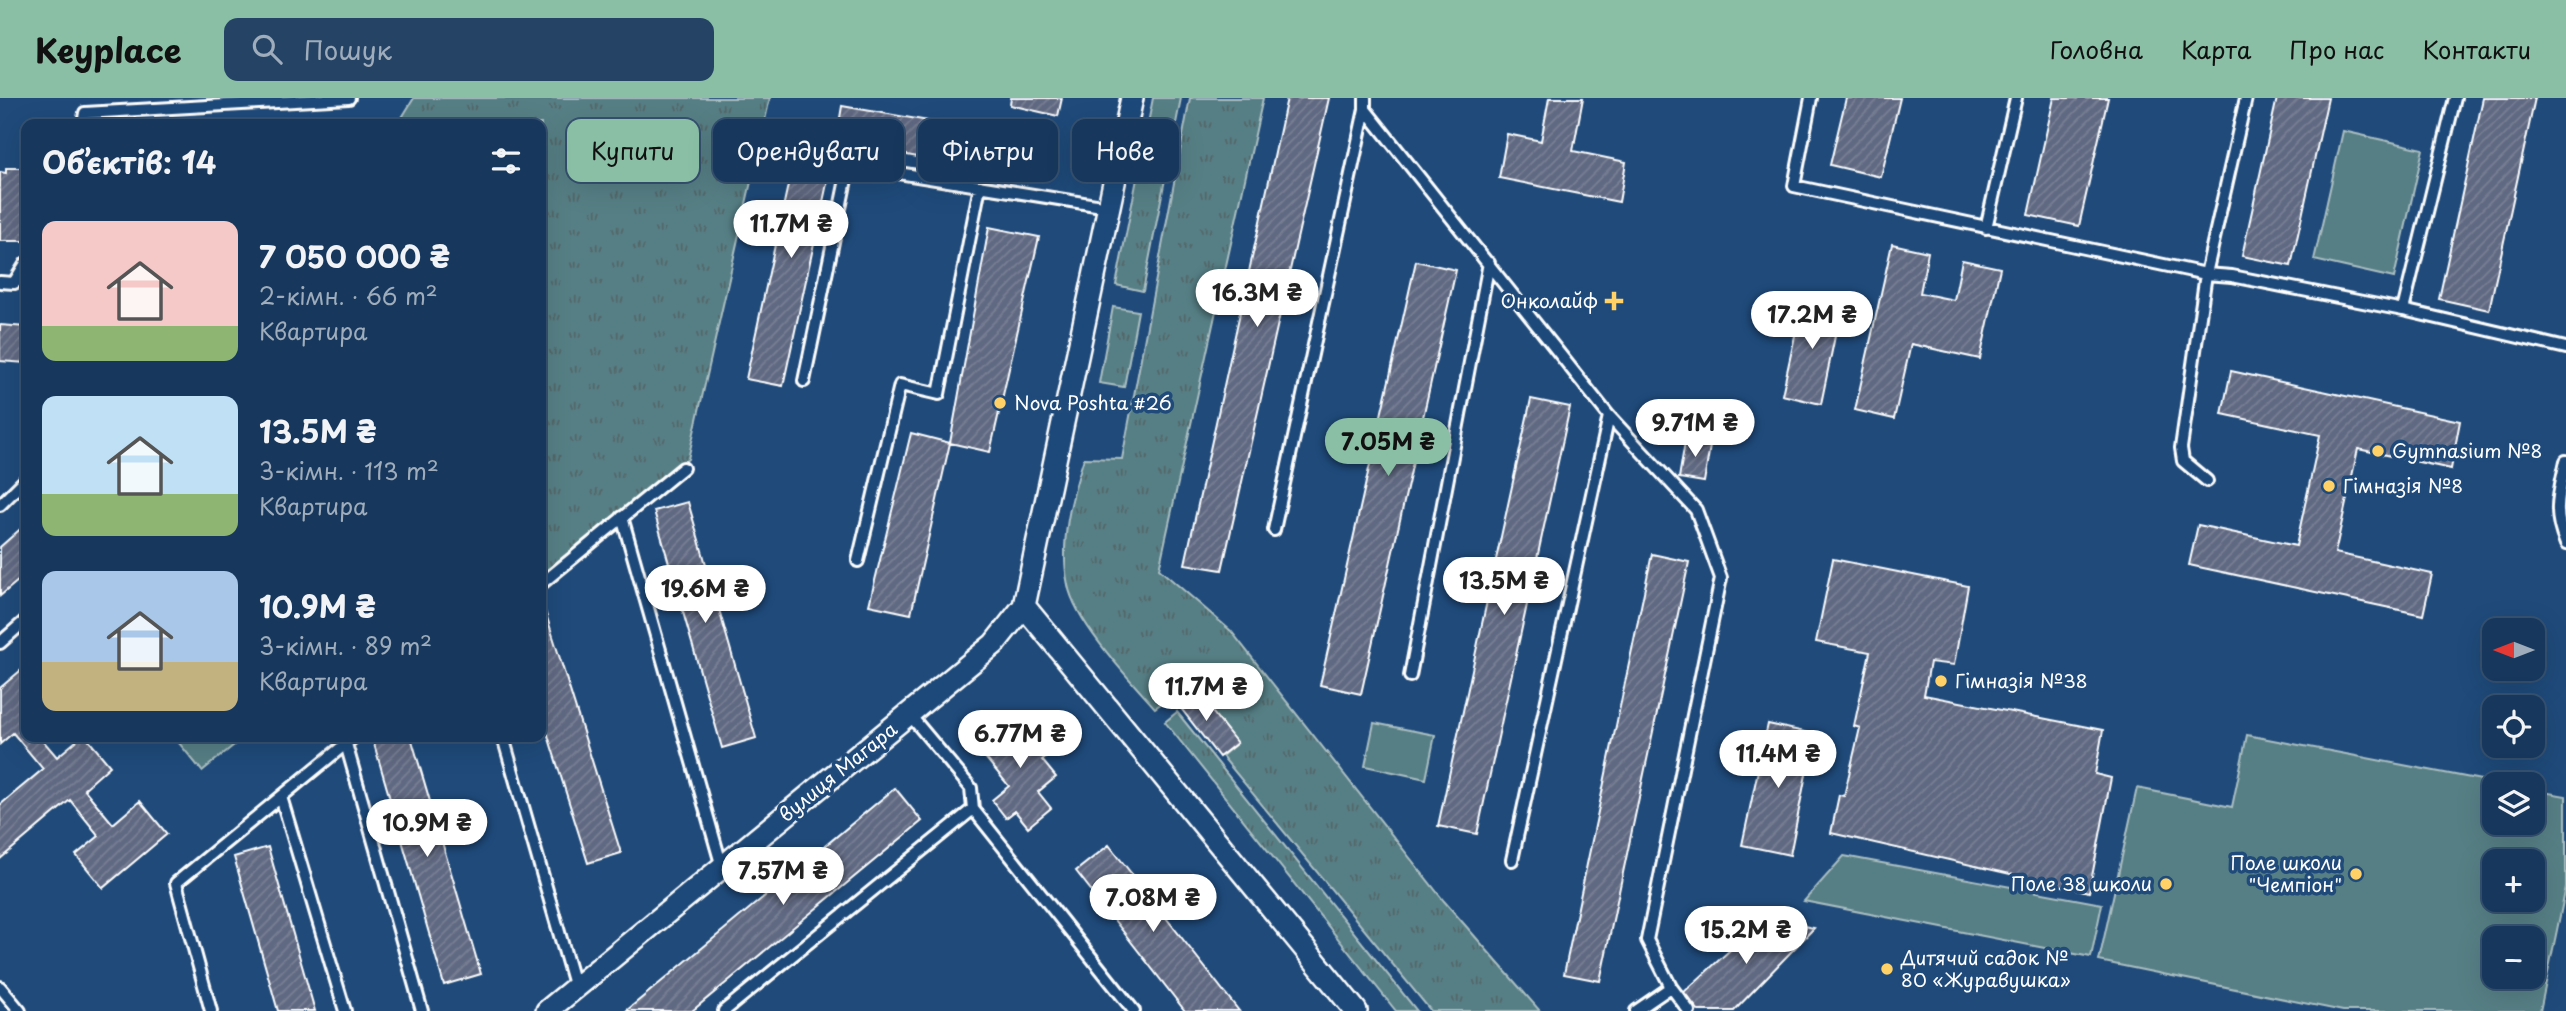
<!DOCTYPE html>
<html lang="uk">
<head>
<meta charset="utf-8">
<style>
	body { margin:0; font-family:"Playpen Sans",sans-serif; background:#244365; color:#f1f3f6; height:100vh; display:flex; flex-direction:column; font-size:26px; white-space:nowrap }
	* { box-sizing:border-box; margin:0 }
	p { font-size:23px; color:#9eacbb }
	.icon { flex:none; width:38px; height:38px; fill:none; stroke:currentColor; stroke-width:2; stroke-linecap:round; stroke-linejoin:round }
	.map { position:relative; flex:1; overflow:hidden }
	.details { position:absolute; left:21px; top:21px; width:525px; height:623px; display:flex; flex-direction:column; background:#17385c; border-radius:14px; box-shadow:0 7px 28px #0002,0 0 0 2px #365272 }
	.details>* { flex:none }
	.banner { position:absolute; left:567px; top:21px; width:665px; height:63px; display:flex; gap:14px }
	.needle { width:46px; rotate:270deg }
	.fabs { position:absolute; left:2482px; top:520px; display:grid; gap:14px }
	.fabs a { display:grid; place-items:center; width:63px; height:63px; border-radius:14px; background:#17385c; box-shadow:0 7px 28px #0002,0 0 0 2px #365272; font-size:35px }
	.price { position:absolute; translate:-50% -60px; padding:0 16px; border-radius:24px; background:#fff; color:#222; font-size:23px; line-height:46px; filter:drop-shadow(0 2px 4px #0008) }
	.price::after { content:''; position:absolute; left:50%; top:42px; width:21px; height:16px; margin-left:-10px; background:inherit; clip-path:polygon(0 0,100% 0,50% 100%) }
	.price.selected { background:#8abfa5; color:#111 }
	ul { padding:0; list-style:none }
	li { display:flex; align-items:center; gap:21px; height:175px; padding:0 21px }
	li span { display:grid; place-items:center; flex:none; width:196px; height:140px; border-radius:14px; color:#555 }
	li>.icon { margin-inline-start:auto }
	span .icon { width:84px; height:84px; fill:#fffc; stroke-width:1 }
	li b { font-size:30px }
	h2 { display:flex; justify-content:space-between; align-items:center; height:84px; padding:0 21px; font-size:30px }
	.tag { padding:0 24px; border-radius:14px; background:#17385c; box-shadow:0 7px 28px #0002,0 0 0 2px #365272; font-size:24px; line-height:63px }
	.tag.selected { background:#8abfa5; color:#111 }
	header { display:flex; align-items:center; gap:42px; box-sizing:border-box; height:98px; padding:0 35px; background:#8abfa5; color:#111 }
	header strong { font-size:33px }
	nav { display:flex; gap:38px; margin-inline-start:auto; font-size:24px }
	.search { width:490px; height:63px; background:#244365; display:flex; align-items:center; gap:18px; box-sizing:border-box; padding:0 24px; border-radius:14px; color:#9eacbb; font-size:26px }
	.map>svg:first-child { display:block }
</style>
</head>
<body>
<header>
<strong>Keyplace</strong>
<div class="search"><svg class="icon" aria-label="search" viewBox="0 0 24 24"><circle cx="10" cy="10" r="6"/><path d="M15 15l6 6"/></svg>Пошук</div>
<nav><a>Головна</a><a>Карта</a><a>Про нас</a><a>Контакти</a></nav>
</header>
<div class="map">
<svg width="2566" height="913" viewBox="0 0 2566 913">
	<defs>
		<pattern id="grass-tufts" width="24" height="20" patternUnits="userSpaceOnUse" patternTransform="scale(1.75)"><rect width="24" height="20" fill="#577f85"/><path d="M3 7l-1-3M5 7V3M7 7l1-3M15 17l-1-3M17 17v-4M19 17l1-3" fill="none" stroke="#526668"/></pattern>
		<pattern id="building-hatch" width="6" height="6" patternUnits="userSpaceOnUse" patternTransform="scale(1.75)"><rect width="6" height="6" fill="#606982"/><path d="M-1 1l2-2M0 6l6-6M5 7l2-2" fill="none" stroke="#788095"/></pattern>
	</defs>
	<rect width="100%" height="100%" fill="#1f4a7a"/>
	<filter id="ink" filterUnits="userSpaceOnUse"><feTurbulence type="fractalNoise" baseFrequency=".0143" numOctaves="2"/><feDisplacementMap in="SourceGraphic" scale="14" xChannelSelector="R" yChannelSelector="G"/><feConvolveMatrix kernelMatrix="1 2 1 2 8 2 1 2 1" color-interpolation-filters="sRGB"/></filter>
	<g filter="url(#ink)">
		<path fill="url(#grass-tufts)" stroke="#abbfc2" stroke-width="2" d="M414,0H770L688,361L541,477V26H398Z
			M1153,0H1181L1143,193L1116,187Z
			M1190,0H1263L1159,471L1231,533L1444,803L1540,913H1431L1222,658L1237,645L1193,590L1176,604L1172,598L1155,610C1130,582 1075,524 1068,487C1059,445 1071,400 1084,360L1122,361Z
			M1113,209L1138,213L1124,289L1099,285Z
			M1177,614L1417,913H1396L1165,624Z"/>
		<path fill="#577f85" stroke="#abbfc2" stroke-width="2" fill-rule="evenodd" d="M2343,33L2423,51L2394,180L2314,162Z
			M1374,625L1435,637L1426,681L1365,668Z
			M2247,637L2502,686H2494V724H2532V692L2566,698V789L2540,913H2343L2099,863L2137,690L2232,709ZM2494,763H2532V802H2494ZM2494,840H2532V878H2494Z
			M174,639H244L202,673Z
			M1844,758L2102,806L2091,859L1804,803Z"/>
		<path fill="url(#building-hatch)" stroke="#fff" stroke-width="2" d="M1011,0H1062L1058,18L1010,7Z
			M1287,0H1329L1222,472L1185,466Z
			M1549,0H1583L1573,53L1626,64L1619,104L1499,80L1507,36L1541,43Z
			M1846,0H1900L1881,79L1830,67Z
			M2054,0H2108L2079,128L2028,117Z
			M2277,0H2328L2291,168L2242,158Z
			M2483,0H2535L2489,212L2439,201Z
			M842,8L963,29L956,66L836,44Z
			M799,36L836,44L783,288L746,281Z
			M6,70H26V143H0V74L6,75Z
			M989,129L1039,139L990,354L950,345Z
			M1892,146L1928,154L1920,195L1954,202L1962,162L2000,170L1980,261L1911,246L1894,321L1855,312Z
			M1416,163L1456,172L1361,596L1320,587Z
			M1803,201L1841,209L1821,306L1782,297Z
			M0,227L26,229V265L0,263Z
			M2231,273L2460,323L2451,371L2358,351L2335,455L2432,476L2423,517L2189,467L2198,427L2296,448L2320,337L2222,316Z
			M1531,301L1570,309L1477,736L1438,728Z
			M911,335L950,345L911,516L869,507Z
			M1686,338L1711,342L1704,384L1679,380Z
			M688,404L756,640L722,650L654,413Z
			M26,426V476L0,498V449Z
			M1652,456L1689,464L1600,883L1564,876Z
			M1833,461L1968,488L1954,567L1930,564L1924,597L2103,632L2095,676L2111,680L2089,794L1831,735L1839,697L1844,698L1860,630L1854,628L1870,554L1816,544Z
			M541,513H545L621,755L588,765L541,615Z
			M26,568V639H40L57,659L81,639H86L110,668L84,691L113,726L140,703L167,736L103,790L76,757L99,738L70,702L0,761V707L43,671L13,635L0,646V590Z
			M1193,590L1237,645L1219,659L1176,604Z
			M1001,616L1015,633L1026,623L1051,654L1042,662L1056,679L1038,694L1051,710L1028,729L1015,713L1006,720L992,702L1009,688L984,658L997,647L984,631Z
			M1768,626L1814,636L1790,757L1742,747Z
			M372,639H411L481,876L444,887Z
			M895,690L922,723L692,913H626Z
			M1109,747L1239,913H1185L1076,773Z
			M268,749L315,913H278L234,759Z
			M1765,820L1814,830L1734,913H1699L1684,894Z"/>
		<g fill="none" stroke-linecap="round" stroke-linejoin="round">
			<g stroke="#fff" stroke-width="16">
				<path id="service" d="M1365,0V11L1609,318L1696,412L1721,480L1647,842L1671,889L1636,913
					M1811,0L1794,88L2206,176L2181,350L2183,363L2207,383
					M2246,0L2206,176L2232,178L2403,212L2566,250
					M83,26L85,15L349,0
					M1986,130L2016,0
					M15,183L26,165
					M0,184L14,185L26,179
					M2403,212L2455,0
					M804,283L849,67L1108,109
					M2566,363C2559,396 2552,414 2566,446
					M0,407L26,381
					M622,419L722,769
					M1274,432L1365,11
					M858,463L900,287L939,296L980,88
					M541,486L683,370
					M0,545L26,522
					M1410,578L1489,165
					M909,616L971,690L973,711L1134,913
					M503,639L575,890
					M346,646L422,913
					M281,699L345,913
					M1512,762L1609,318
					M0,889L20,913
					M1671,889L1689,913
					M211,913L176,785L354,639
					M724,913L973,711"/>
			</g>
			<g stroke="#fff" stroke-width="26">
				<path id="minor" d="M1024,508L1356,913
					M547,913L994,546L1024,508L1132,0"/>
			</g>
			<use href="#service" stroke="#1f4a7a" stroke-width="10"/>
			<use href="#minor" stroke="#1f4a7a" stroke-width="21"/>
		</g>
	</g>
	<g fill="#ffd166" stroke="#1f4a7a" stroke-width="2.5">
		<path d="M1610.5 192.5h7v7h7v7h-7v7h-7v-7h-7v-7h7z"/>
		<circle cx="1000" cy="305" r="7"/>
		<circle cx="2378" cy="353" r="7"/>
		<circle cx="2329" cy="388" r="7"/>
		<circle cx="1941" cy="583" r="7"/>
		<circle cx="2356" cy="776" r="7"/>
		<circle cx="2166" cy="786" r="7"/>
		<circle cx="1887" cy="871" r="7"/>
	</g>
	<g text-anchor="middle" stroke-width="7" stroke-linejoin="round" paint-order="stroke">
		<g font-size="19" fill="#fff" stroke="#1f4a7a" text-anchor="start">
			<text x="1598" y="210" text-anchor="end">Онколайф</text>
			<text x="1014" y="312">Nova Poshta #26</text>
			<text x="2392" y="360">Gymnasium №8</text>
			<text x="2343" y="395">Гімназія №8</text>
			<text x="1955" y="590">Гімназія №38</text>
			<text x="2342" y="772" text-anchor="end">Поле школи<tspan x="2342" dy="22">"Чемпіон"</tspan></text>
			<text x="2152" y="793" text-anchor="end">Поле 38 школи</text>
			<text x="1901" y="867">Дитячий садок №<tspan x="1901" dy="22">80 «Журавушка»</tspan></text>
		</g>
		<g font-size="19" fill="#fff" stroke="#1f4a7a">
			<text transform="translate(838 674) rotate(-39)" y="7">вулиця Магара</text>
		</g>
	</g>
</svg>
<div class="fabs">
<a><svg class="needle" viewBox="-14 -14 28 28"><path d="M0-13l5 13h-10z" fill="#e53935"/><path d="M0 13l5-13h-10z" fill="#9eacbb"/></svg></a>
<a><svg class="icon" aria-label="locate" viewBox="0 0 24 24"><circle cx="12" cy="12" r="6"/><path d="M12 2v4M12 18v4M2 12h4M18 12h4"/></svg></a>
<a><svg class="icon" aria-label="layers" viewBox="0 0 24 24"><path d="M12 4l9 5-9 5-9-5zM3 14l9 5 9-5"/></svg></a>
<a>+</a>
<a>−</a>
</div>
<b class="price" style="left:791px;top:162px">11.7M ₴</b>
<b class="price" style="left:1257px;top:231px">16.3M ₴</b>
<b class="price" style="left:1812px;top:253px">17.2M ₴</b>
<b class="price" style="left:1695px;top:361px">9.71M ₴</b>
<b class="price selected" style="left:1388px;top:380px">7.05M ₴</b>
<b class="price" style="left:1504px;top:519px">13.5M ₴</b>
<b class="price" style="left:705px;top:527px">19.6M ₴</b>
<b class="price" style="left:1206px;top:625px">11.7M ₴</b>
<b class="price" style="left:1020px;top:672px">6.77M ₴</b>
<b class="price" style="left:1778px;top:692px">11.4M ₴</b>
<b class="price" style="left:427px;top:761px">10.9M ₴</b>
<b class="price" style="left:783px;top:809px">7.57M ₴</b>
<b class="price" style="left:1153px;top:836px">7.08M ₴</b>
<b class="price" style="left:1746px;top:868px">15.2M ₴</b>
<div class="banner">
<a class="tag selected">Купити</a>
<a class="tag">Орендувати</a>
<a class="tag">Фільтри</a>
<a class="tag">Нове</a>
</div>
<section class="details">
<h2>Об’єктів: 14<svg class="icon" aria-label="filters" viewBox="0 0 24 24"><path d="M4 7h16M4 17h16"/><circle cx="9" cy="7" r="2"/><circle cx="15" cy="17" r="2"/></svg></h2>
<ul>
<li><span style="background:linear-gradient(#f6c9c9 75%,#8fb573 0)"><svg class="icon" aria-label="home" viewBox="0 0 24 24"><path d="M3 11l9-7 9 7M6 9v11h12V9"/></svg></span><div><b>7 050 000 ₴</b><p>2-кімн. · 66 m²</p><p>Квартира</p></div></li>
<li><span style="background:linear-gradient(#bfe0f5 70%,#8fb573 0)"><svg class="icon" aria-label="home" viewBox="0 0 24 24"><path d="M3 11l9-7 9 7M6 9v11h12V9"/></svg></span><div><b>13.5M ₴</b><p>3-кімн. · 113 m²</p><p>Квартира</p></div></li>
<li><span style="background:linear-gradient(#a9c7e8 65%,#c2b280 0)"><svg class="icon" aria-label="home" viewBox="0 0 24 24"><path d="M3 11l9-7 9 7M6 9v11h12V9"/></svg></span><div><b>10.9M ₴</b><p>3-кімн. · 89 m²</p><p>Квартира</p></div></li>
</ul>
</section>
</div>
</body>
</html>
